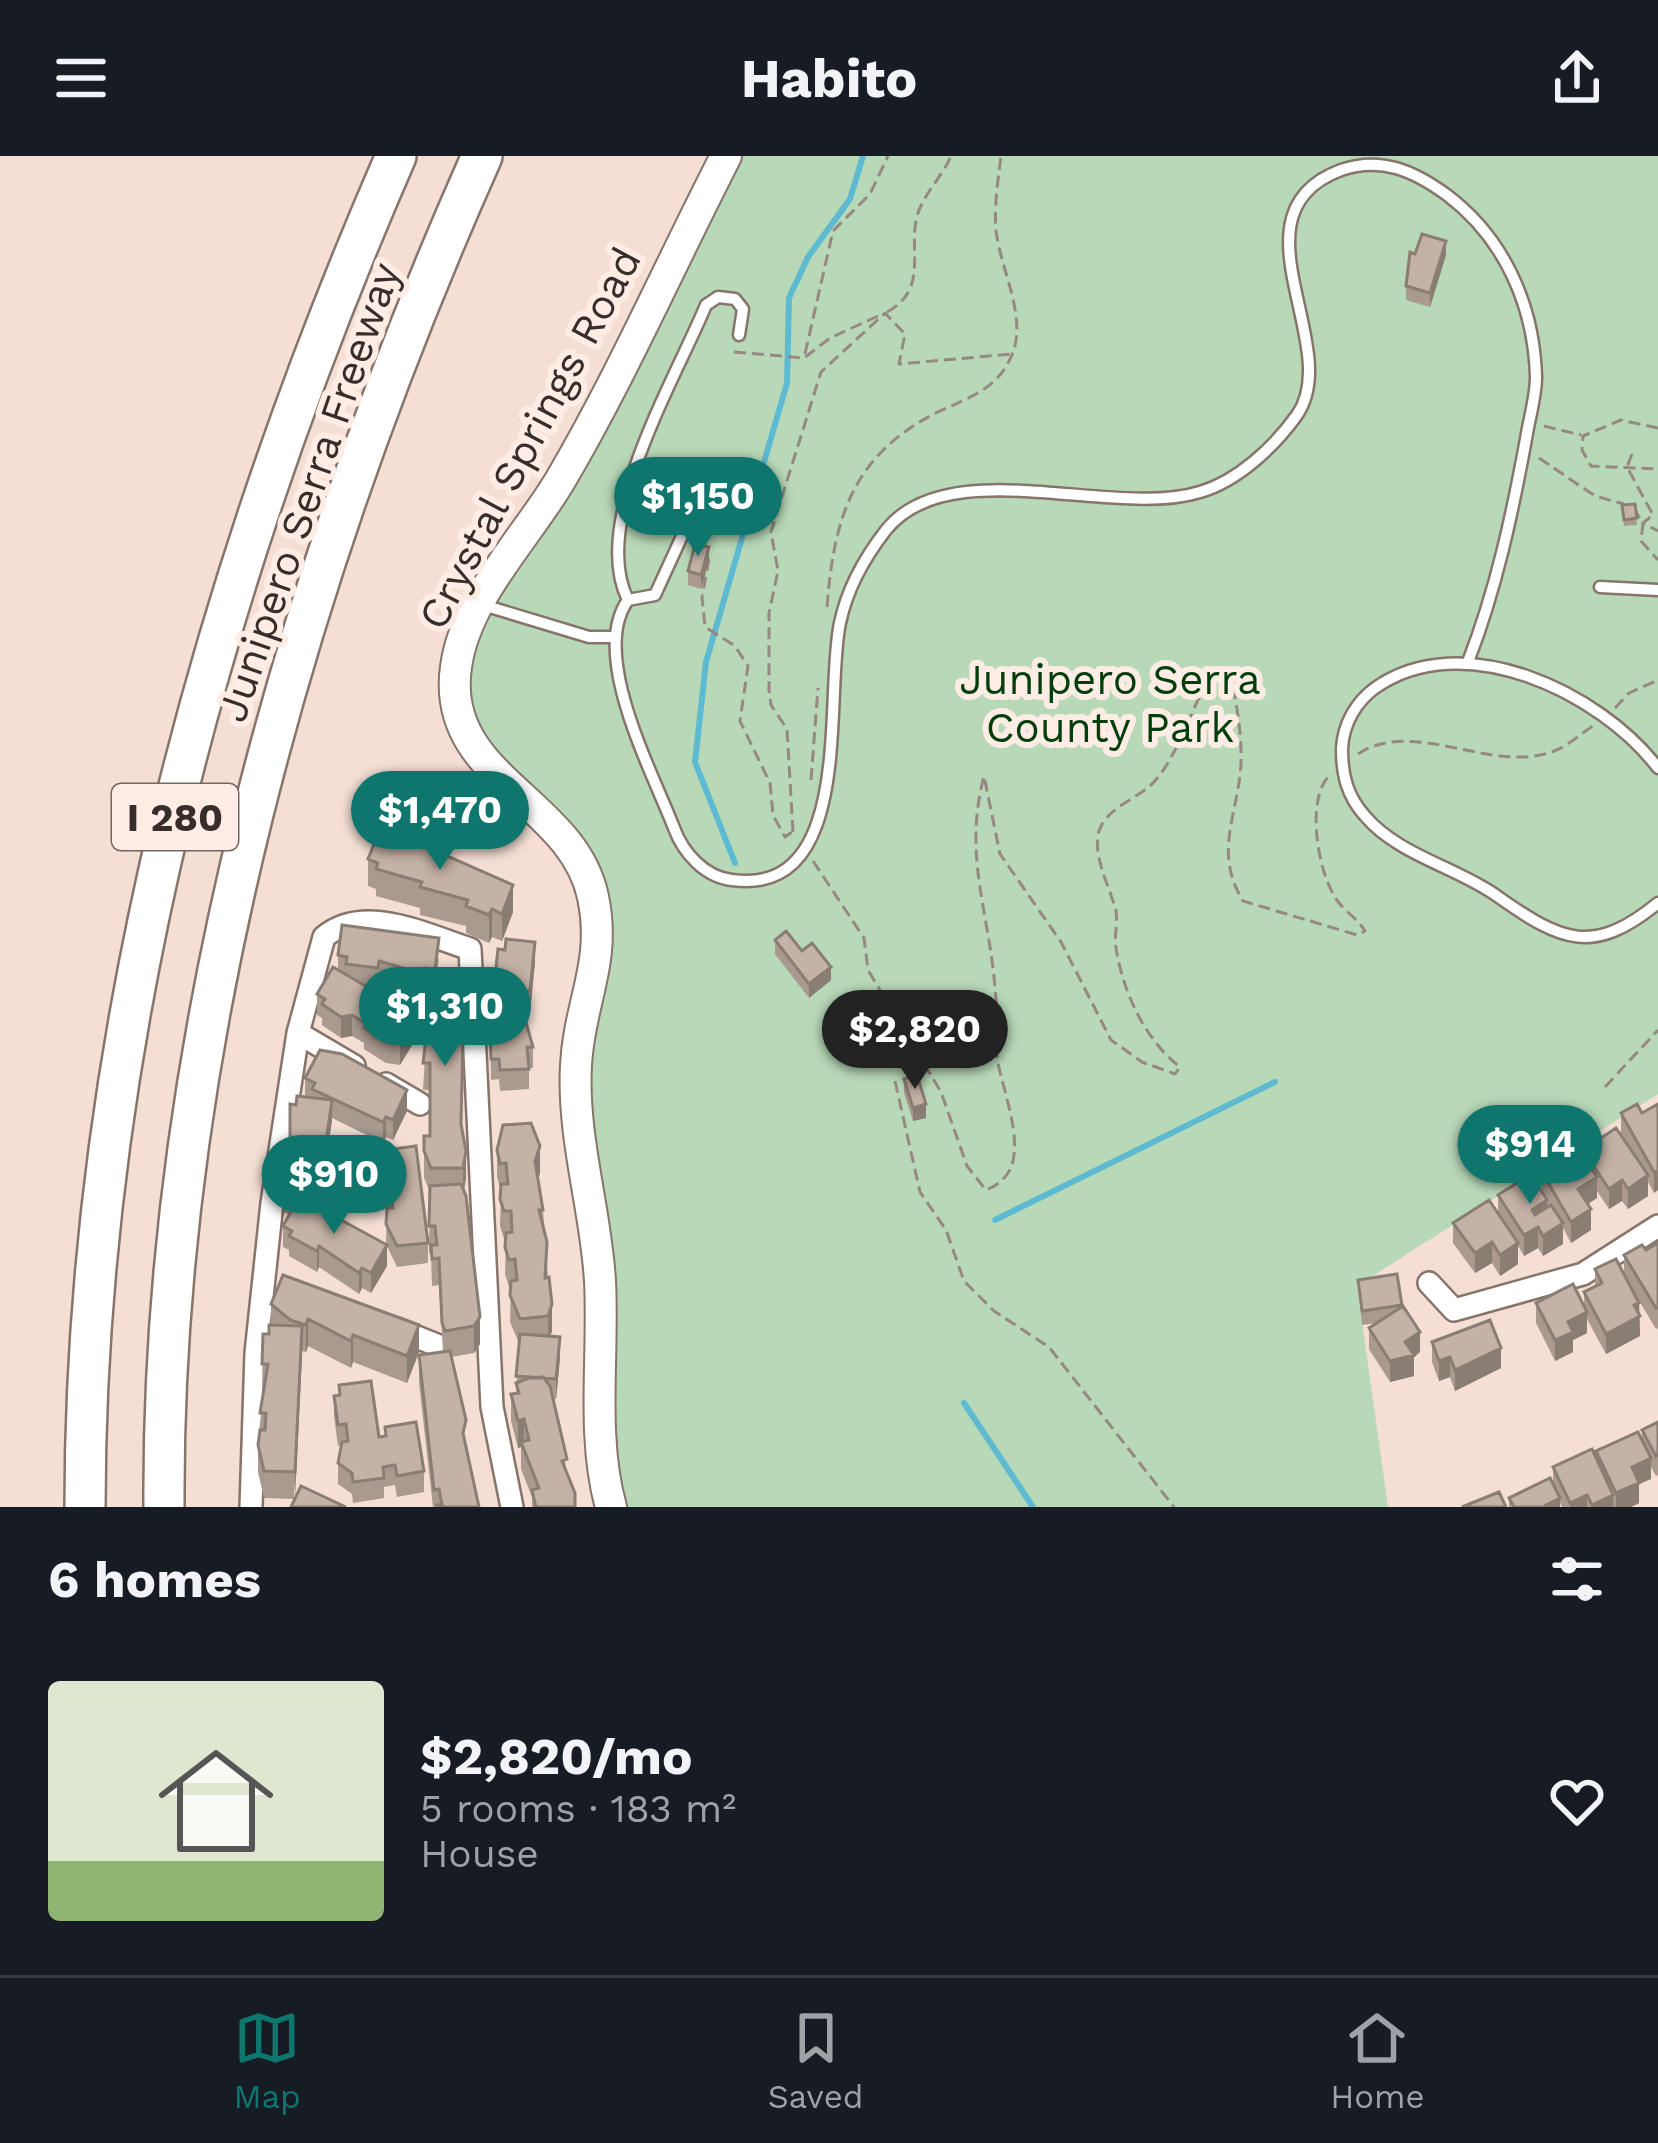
<!DOCTYPE html>
<html lang="en">
<head>
<meta charset="utf-8">
<style>
	body { margin:0; font-family:"Work Sans",sans-serif; background:#20242c; color:#f1f3f6; height:100vh; display:flex; flex-direction:column; font-size:45px; white-space:nowrap }
	* { box-sizing:border-box; margin:0 }
	p { font-size:39px; color:#9ea1a6 }
	.icon { flex:none; width:66px; height:66px; fill:none; stroke:currentColor; stroke-width:2; stroke-linecap:round; stroke-linejoin:round }
	.map { position:relative; height:1351px; overflow:hidden }
	.panel { display:flex; flex-direction:column; background:#171b24; flex:1 }
	.panel>* { flex:none }
	.price { position:absolute; translate:-50% -102px; padding:0 27px; border-radius:42px; background:#0f766e; color:#fff; font-size:39px; line-height:78px; filter:drop-shadow(0 3px 6px #0008) }
	.price::after { content:''; position:absolute; left:50%; top:72px; width:36px; height:27px; margin-left:-18px; background:inherit; clip-path:polygon(0 0,100% 0,50% 100%) }
	.price.current { background:#222; color:#fff }
	ul { padding:0; list-style:none }
	li { display:flex; align-items:center; gap:36px; height:300px; padding:0 48px }
	li+li { border-top:3px solid #363941 }
	li span { display:grid; place-items:center; flex:none; width:336px; height:240px; border-radius:12px; color:#555 }
	li>.icon { margin-inline-start:auto }
	span .icon { width:144px; height:144px; fill:#fffc; stroke-width:1 }
	li b { font-size:51px }
	h2 { display:flex; justify-content:space-between; align-items:center; height:144px; padding:0 48px; font-size:51px }
	header { display:flex; justify-content:space-between; align-items:center; height:156px; padding:0 48px; background:#171b24; font-size:54px; font-weight:700 }
	.menu { display:flex; justify-content:space-around; align-items:center; height:168px; border-top:3px solid #363941; background:#171b24; font-size:33px; color:#9ea1a6 }
	.menu a { display:grid; justify-items:center; gap:6px }
	.menu .current { color:#0f766e }
	.map>svg:first-child { display:block }
</style>
</head>
<body>
<header><svg class="icon" aria-label="menu" viewBox="0 0 24 24"><path d="M4 6h16M4 12h16M4 18h16"/></svg>Habito<svg class="icon" aria-label="share" viewBox="0 0 24 24"><path d="M12 15V3M7 8l5-5 5 5M5 13v7h14v-7"/></svg></header>
<div class="map">
<svg width="1658" height="1351" viewBox="0 0 1658 1351">
	<rect width="100%" height="100%" fill="#f5dfd5"/>
	<path fill="#b8d9b8" d="M733,0H1658V938L1357,1130L1388,1351H622L583,938L602,747L468,565L465,499Z"/>
	<g fill="none" stroke-linecap="round" stroke-linejoin="round">
		<path stroke="#5dbad1" stroke-width="6" d="M735,707L695,606L706,506L787,227L789,142L808,101L850,43L863,0
			M995,1064L1275,926
			M964,1247L1033,1351"/>
		<g stroke="#87746b" stroke-width="15">
			<path id="lane" d="M682,380L655,439L628,444C589,367 675,224 706,149L718,141L735,143L743,153L739,179
				M1600,431L1658,434
				M628,444C589,498 652,615 674,672C683,697 705,721 732,724C856,741 824,539 840,467C847,433 865,401 886,374C949,295 1113,363 1200,336C1238,325 1274,291 1297,259C1345,190 1226,57 1341,14C1381,0 1414,15 1447,39C1504,82 1534,149 1536,221C1536,241 1529,263 1526,283C1512,359 1496,434 1468,506
				M483,449L589,481H613
				M1658,612C1600,536 1462,470 1375,532C1356,546 1343,568 1342,593C1342,619 1347,640 1365,660C1398,699 1456,711 1497,740C1562,786 1593,800 1658,747"/>
		</g>
		<g stroke="#87746b" stroke-width="26">
			<path id="street" d="M298,877L354,910
				M386,928L420,948
				M1429,1127L1454,1154L1583,1118L1658,1070
				M397,1173L439,1190
				M251,1351L256,1197L272,1047L298,877L324,781C364,747 426,779 470,793L492,1251L512,1351"/>
		</g>
		<g stroke="#87746b" stroke-width="34">
			<path id="secondary" d="M611,1351C591,1280 604,1199 600,1125C596,1054 572,982 576,909C579,847 607,806 593,741C573,644 440,622 456,511C465,442 527,381 561,323C622,219 671,107 726,0"/>
		</g>
		<g stroke="#87746b" stroke-width="44">
			<path id="highway" d="M85,1351C85,889 212,422 396,0
				M164,1351C161,894 297,415 482,0"/>
		</g>
		<path stroke="#978881" stroke-width="3" stroke-dasharray="12 6" stroke-linecap="butt" d="M887,156C929,133 908,96 917,60C924,37 942,21 951,0
			M878,160L830,182L804,202L833,75L870,38L888,0
			M734,196L804,202
			M1544,270L1581,279
			M1658,272L1621,264L1583,280L1582,294L1591,310L1658,313
			M1632,298L1627,311L1653,359L1643,367L1658,375
			M1539,302L1595,340L1624,348
			M1633,352L1643,367L1641,385L1658,404
			M709,403L702,441L705,471L735,490L748,510L740,565L770,627L773,659L785,681L792,676
			M827,451C834,359 854,297 940,255C970,241 997,233 1011,201C1029,163 1000,113 996,74C994,49 998,24 1001,0
			M1615,552L1629,537L1658,524
			M1358,598C1414,561 1492,619 1554,595C1568,590 1582,577 1594,569
			M811,624L818,532
			M793,676L787,573L771,549L769,534V457L778,415L771,376L821,216L885,157L905,178L899,208L1012,198
			M813,705L864,782L868,814L941,936L967,1010L986,1034C997,1030 1008,1021 1012,1009C1021,979 1004,937 998,907C994,883 998,857 995,832C989,755 963,700 984,620L1000,698L1061,786L1111,884L1142,906L1175,918L1180,911C1145,884 1123,836 1116,792C1114,780 1118,767 1116,755C1110,731 1092,700 1099,675C1107,651 1138,643 1154,626C1173,605 1186,570 1197,546C1202,534 1219,522 1229,513C1236,544 1242,576 1241,608C1238,659 1213,696 1243,745L1357,779L1365,775C1358,763 1347,757 1339,747C1318,721 1304,641 1331,618
			M895,925L920,1036L946,1074L964,1125L994,1155L1049,1191L1174,1351
			M1605,931L1658,874"/>
		<use href="#lane" stroke="#fff" stroke-width="10"/>
		<use href="#street" stroke="#fff" stroke-width="21"/>
		<use href="#secondary" stroke="#fff" stroke-width="30"/>
		<use href="#highway" stroke="#fff" stroke-width="39"/>
	</g>
	<path fill="#a9998f" d="M1415,98L1446,99L1430,151L1406,144V130Z
		M1635,348L1637,369L1624,370L1622,349Z
		M709,405L701,433L688,429V415Z
		M368,703L513,756L502,785L492,781L489,787L466,777V770L420,759V752L376,740V733L368,730Z
		M775,784L831,824L809,842L775,798Z
		M338,799L439,803L437,817L462,970L466,1022L464,1035L480,1188L474,1197L451,1201L466,1292L479,1351H433L419,1227V1199L443,1196L439,1129L432,1130L431,1097H429L430,1036L424,1022V980H430V934H423L426,885H423L421,871L422,838L379,826L378,833L368,831L417,881L400,909L386,907L364,893V887L352,880L341,882L322,869V862L317,859V838L338,814Z
		M535,807L530,855L501,854V841H495V820Z
		M490,876L533,891V912H529V933L500,935L499,923L491,924Z
		M305,922L407,955L393,984L386,981L383,987L332,962L319,1053L387,1110L371,1137L362,1132L359,1138L319,1111L317,1116L289,1100V1094L283,1091V1070L290,1058L284,1057L281,1010L290,996L296,949L305,941Z
		M904,923L926,962L913,965L904,937Z
		M1658,948L1654,1037L1648,1026V1040L1628,1053L1622,1045L1609,1053L1597,1035V1042L1588,1048L1591,1074L1571,1087L1563,1072V1088L1543,1100L1538,1092L1524,1100L1518,1090V1108L1500,1120L1492,1107L1475,1117L1453,1087V1067L1498,1058V1039L1542,1036V1016L1583,1000V994L1628,990L1621,977V957H1642Z
		M386,994L428,1087V1107L397,1111L386,1088L387,1052H390V1050L383,1051L380,1025V1005L386,1004Z
		M497,994L540,1017L538,1023L543,1054L552,1175L550,1180L560,1202L556,1243H553L567,1316L575,1351H532V1341L521,1313V1291L518,1292L511,1265V1238L516,1237L519,1187L510,1166L511,1131H509L505,1118L506,1082L504,1083L500,1070L501,1035L497,1021Z
		M1658,1087V1172L1656,1173L1629,1128L1639,1147L1640,1180L1606,1198L1587,1163V1177L1573,1184V1196L1555,1205L1536,1167V1147L1584,1149V1136L1595,1130V1113L1624,1118V1099L1646,1094Z
		M1358,1124L1402,1151L1420,1196L1414,1201V1220L1390,1226L1369,1193V1172L1377,1167L1362,1169Z
		M271,1148L419,1196L407,1227L353,1206L351,1212L308,1190L306,1196L302,1195L294,1343L264,1342L258,1316V1289L263,1235H262L263,1178H269L271,1169Z
		M1432,1186L1501,1212L1455,1235L1450,1221L1439,1225L1432,1206Z
		M339,1229L379,1281L385,1280V1271L424,1315V1336L397,1341L395,1329L384,1331V1342L353,1347L352,1338L338,1328V1307L341,1289L338,1290L334,1260V1240L339,1239Z
		M1658,1266V1319L1656,1320L1651,1311V1323L1639,1328V1347L1631,1351H1562L1560,1347V1351H1509V1342L1553,1328V1311L1596,1303V1295L1642,1285V1274Z"/>
	<path fill="#8a7d74" d="M1446,85V99L1430,151V137Z
		M709,391V405L701,433V419Z
		M513,729V756L502,785V758Z
		M492,753V781L489,787V759Z
		M535,786V807L530,855V835Z
		M831,811V824L809,842V828Z
		M352,859V880L341,882V861Z
		M417,860V881L400,909V888Z
		M407,934V955L393,984V964Z
		M332,944V965L318,1062V1041Z
		M926,948V962L913,965V952Z
		M386,961V981L383,987V966Z
		M540,990V1017L535,1032V1005Z
		M466,995V1022L463,1039V1012Z
		M1658,1014V1034L1654,1037V1016Z
		M1648,1019V1040L1628,1053V1033Z
		M1597,1021V1042L1578,1054V1033Z
		M1622,1024V1045L1609,1053V1033Z
		M1547,1044V1064L1532,1074V1054Z
		M1591,1053V1074L1571,1087V1066Z
		M1563,1067V1088L1543,1100V1080Z
		M1538,1071V1092L1524,1100V1079Z
		M1492,1086V1107L1475,1117V1097Z
		M1518,1087V1108L1500,1120V1099Z
		M387,1089V1110L371,1137V1117Z
		M319,1090V1111L317,1116V1095Z
		M362,1112V1132L359,1138V1117Z
		M1639,1147L1640,1180L1606,1198V1178L1634,1149Z
		M552,1148V1175L548,1187V1160Z
		M1587,1156V1177L1573,1184V1196L1555,1205V1184L1568,1166Z
		M480,1161V1188L474,1197V1170Z
		M308,1163V1190L306,1196V1169Z
		M419,1169V1196L407,1227V1200Z
		M302,1170V1197L295,1343V1316Z
		M1420,1176V1196L1414,1201V1220L1390,1226V1205L1405,1186Z
		M353,1179V1206L351,1212V1185Z
		M560,1181V1202L556,1243V1223Z
		M1501,1192V1212L1455,1235V1214Z
		M1450,1201V1221L1439,1225V1205Z
		M524,1263V1291L521,1286V1291L518,1292V1265Z
		M1651,1302V1323L1639,1328V1347L1631,1351H1616V1337L1632,1311Z
		M1587,1339V1351H1570V1347Z
		M1613,1339V1351H1592V1349Z
		M1560,1342V1351H1546V1349Z"/>
	<path fill="#c5b2a6" stroke="#8a7d74" stroke-width="3" d="M1422,78L1446,85L1430,137L1406,130L1410,96L1415,98Z
		M1635,348L1637,362L1624,364L1622,349Z
		M695,388L709,391L701,419L688,415Z
		M379,676L404,681L513,729L502,758L492,753L489,759L466,750L468,744L420,731L422,726L376,713L378,707L368,703Z
		M342,769L439,782L435,813L425,812L424,818L379,805L378,812L346,808L347,801L338,799Z
		M786,775L802,795L812,787L831,811L809,828L775,784Z
		M506,783L535,786L530,835L501,833L502,821L495,820L498,793L505,794Z
		M333,811L417,860L400,888L386,886L364,872L366,868L352,859L341,861L322,848L325,843L317,838Z
		M432,817L460,818L464,835L461,968L466,995L463,1012H431L424,995V980H430V907H423L429,858H423L421,844L422,828Z
		M525,863L533,891H527L529,913L500,914L499,903H491L490,876H497V865Z
		M320,894L342,898L407,934L393,964L386,961L383,966L312,933L315,927L305,922Z
		M917,919L926,948L913,952L904,923Z
		M297,940L332,944L318,1041L284,1037L281,1010L284,996H290V948L296,949Z
		M1637,948L1642,957L1658,948V1014L1654,1016L1621,957Z
		M531,967L540,990L535,1005L543,1054H539L547,1086L545,1122L549,1121L552,1148L548,1160L520,1163L510,1139L511,1125L517,1124L515,1103L509,1104L505,1091L506,1077L512,1076L511,1055H504L500,1043L501,1028H508L506,1007L500,1008L497,994L503,969Z
		M1616,972L1648,1019L1628,1033L1622,1024L1609,1033L1583,994Z
		M416,990L428,1087L397,1090L386,1068L387,1052H393L390,1030L383,1031L380,1005L387,1004L386,994Z
		M1578,993L1597,1021L1578,1033L1591,1053L1571,1066L1542,1016Z
		M1531,1018L1547,1044L1532,1054L1535,1059L1551,1049L1563,1067L1543,1080L1538,1071L1524,1079L1498,1039Z
		M461,1028L466,1040L480,1161L474,1170L445,1175L442,1167L439,1102L432,1103L431,1089H437L435,1070H429L430,1030Z
		M299,1041L387,1089L371,1117L362,1112L359,1117L319,1090L317,1095L289,1080L292,1075L283,1070Z
		M1489,1044L1518,1087L1500,1099L1492,1086L1475,1097L1453,1067Z
		M1658,1087V1152H1656L1624,1099L1642,1089L1646,1094Z
		M1616,1103L1639,1147L1634,1149L1640,1160L1606,1178L1584,1136L1602,1127L1595,1113Z
		M1397,1118L1402,1149L1362,1155L1358,1124Z
		M283,1119L419,1169L407,1200L353,1179L351,1185L308,1163L306,1169L290,1164L271,1148Z
		M1573,1128L1587,1156L1568,1166L1573,1176L1555,1184L1536,1147Z
		M1403,1150L1420,1176L1405,1186L1414,1199L1390,1205L1369,1172Z
		M1490,1164L1501,1192L1455,1214L1450,1201L1439,1205L1432,1186Z
		M269,1169L302,1170L295,1316L264,1315L258,1289L260,1274H265L266,1257H260L268,1208H262L263,1178H269Z
		M520,1178L560,1181L556,1223L516,1220Z
		M450,1195L466,1264L463,1277L479,1351H438L437,1349H442L439,1333L434,1334L419,1199Z
		M543,1221L550,1230L567,1303L562,1305L575,1337V1351H536L532,1334L539,1332L521,1286L529,1284L524,1263L518,1265L511,1238L519,1237L516,1227L529,1222Z
		M371,1225L379,1281L386,1280L385,1271L416,1266L424,1315L397,1320L395,1309L383,1311L384,1322L353,1326L352,1317L338,1307L342,1286L348,1285L346,1268L338,1269L334,1240L340,1239L339,1229Z
		M1658,1266V1298L1656,1300L1642,1274Z
		M1638,1276L1651,1302L1632,1311L1639,1327L1616,1337L1596,1295Z
		M1592,1293L1613,1339L1592,1349L1587,1339L1570,1347L1553,1311Z
		M1550,1322L1560,1342L1546,1349L1547,1351H1514L1509,1342Z
		M301,1330L346,1351H291Z
		M1499,1336L1506,1351H1462Z"/>
	<g text-anchor="middle" stroke-width="12" stroke-linejoin="round" paint-order="stroke">
		<rect fill="#ffede5" stroke="#736763" stroke-width="3" x="112" y="628" width="126" height="66" rx="9"/>
		<g font-size="39" font-weight="bold" fill="#372e2b">
			<text x="175" y="675">I 280</text>
		</g>
		<g font-size="42" fill="#372e2b" stroke="#ffede5">
			<text transform="translate(529 282) rotate(-62)" y="15">Crystal Springs Road</text>
			<text transform="translate(308 336) rotate(-71)" y="15">Junipero Serra Freeway</text>
		</g>
		<g font-size="42" fill="#003e0b" stroke="#ffede5">
			<text x="1110" y="538">Junipero Serra<tspan x="1110" dy="48">County Park</tspan></text>
		</g>
	</g>
</svg>
<b class="price" style="left:698px;top:403px">$1,150</b>
<b class="price" style="left:440px;top:717px">$1,470</b>
<b class="price" style="left:445px;top:913px">$1,310</b>
<b class="price current" style="left:915px;top:936px">$2,820</b>
<b class="price" style="left:1530px;top:1051px">$914</b>
<b class="price" style="left:334px;top:1081px">$910</b>
</div>
<section class="panel">
<h2>6 homes<svg class="icon" aria-label="filters" viewBox="0 0 24 24"><path d="M4 7h16M4 17h16"/><circle cx="9" cy="7" r="2"/><circle cx="15" cy="17" r="2"/></svg></h2>
<ul>
<li><span style="background:linear-gradient(#dfe7d0 75%,#8fb573 0)"><svg class="icon" aria-label="home" viewBox="0 0 24 24"><path d="M3 11l9-7 9 7M6 9v11h12V9"/></svg></span><div><b>$2,820/mo</b><p>5 rooms · 183 m²</p><p>House</p></div><svg class="icon" aria-label="heart" viewBox="0 0 24 24"><path d="M12 20l-8-8c-3-5 5-10 8-4 3-6 11-1 8 4z"/></svg></li>
</ul>
</section>
<nav class="menu">
<a class="current"><svg class="icon" aria-label="map" viewBox="0 0 24 24"><path d="M3 6l6-2 6 2 6-2v14l-6 2-6-2-6 2zM9 4v14M15 6v14"/></svg>Map</a>
<a><svg class="icon" aria-label="saved" viewBox="0 0 24 24"><path d="M7 4h10v16l-5-4-5 4z"/></svg>Saved</a>
<a><svg class="icon" aria-label="home" viewBox="0 0 24 24"><path d="M3 11l9-7 9 7M6 9v11h12V9"/></svg>Home</a>
</nav>
</body>
</html>
